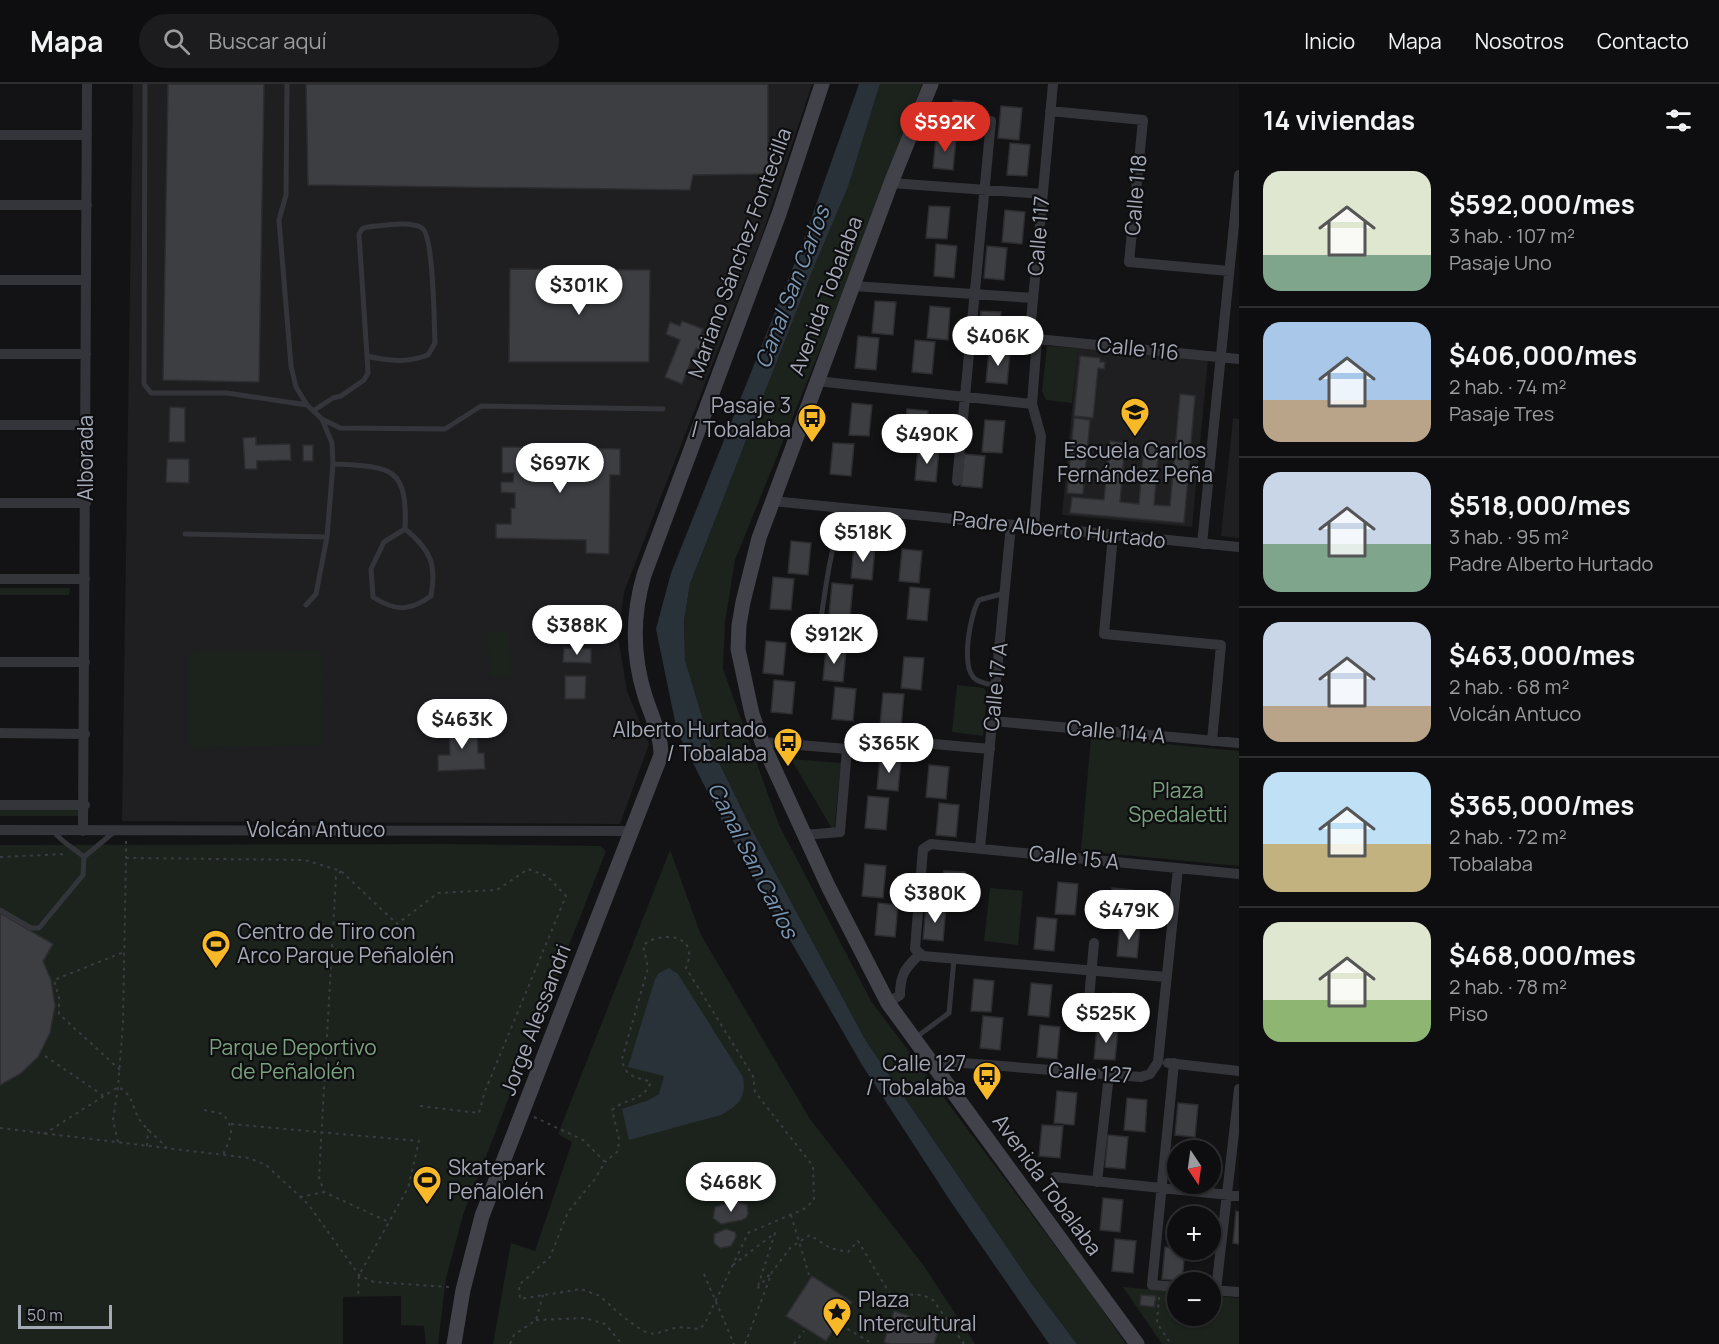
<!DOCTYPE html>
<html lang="es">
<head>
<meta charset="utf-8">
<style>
	body { margin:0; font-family:Manrope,sans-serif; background:#1c1c1e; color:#f1f3f6; height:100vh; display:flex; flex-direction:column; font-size:22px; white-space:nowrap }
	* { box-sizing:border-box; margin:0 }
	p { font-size:20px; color:#9b9c9f }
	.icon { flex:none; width:33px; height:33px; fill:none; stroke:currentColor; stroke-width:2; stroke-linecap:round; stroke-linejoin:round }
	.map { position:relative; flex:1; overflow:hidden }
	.drawer { display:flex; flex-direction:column; background:#0e0e10; width:480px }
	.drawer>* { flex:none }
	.needle { width:39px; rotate:167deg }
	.controls { position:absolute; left:1167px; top:1056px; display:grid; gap:12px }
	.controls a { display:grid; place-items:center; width:54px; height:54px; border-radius:50%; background:#0e0e10; box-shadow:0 2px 4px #0004,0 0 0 2px #2e2e30; font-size:30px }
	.scale { position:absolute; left:18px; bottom:15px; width:94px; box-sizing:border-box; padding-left:6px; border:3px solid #a4a9b6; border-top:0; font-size:16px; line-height:21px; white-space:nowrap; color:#a4a9b6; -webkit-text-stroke:4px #0e0e10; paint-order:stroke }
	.price { position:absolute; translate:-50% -51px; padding:0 14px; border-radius:21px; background:#fff; color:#222; font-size:20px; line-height:39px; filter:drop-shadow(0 2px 3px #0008) }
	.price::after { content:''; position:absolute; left:50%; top:36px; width:18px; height:14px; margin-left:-9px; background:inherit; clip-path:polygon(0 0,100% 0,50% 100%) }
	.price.on { background:#d93025; color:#fff }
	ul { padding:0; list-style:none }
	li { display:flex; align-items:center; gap:18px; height:150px; padding:0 24px }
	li+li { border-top:2px solid #2e2e30 }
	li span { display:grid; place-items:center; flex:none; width:168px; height:120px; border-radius:18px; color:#555 }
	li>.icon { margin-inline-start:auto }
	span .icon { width:72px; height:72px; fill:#fffc; stroke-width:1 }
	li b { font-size:26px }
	h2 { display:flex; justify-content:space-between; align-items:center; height:72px; padding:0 24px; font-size:26px }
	header { display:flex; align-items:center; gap:36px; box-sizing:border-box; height:84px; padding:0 30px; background:#0e0e10; border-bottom:2px solid #2e2e30 }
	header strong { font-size:28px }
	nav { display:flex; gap:33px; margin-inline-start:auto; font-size:21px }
	.search { width:420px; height:54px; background:#1c1c1e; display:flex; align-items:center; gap:15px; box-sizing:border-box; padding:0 21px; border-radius:33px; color:#9b9c9f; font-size:22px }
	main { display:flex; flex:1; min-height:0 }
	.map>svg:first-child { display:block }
</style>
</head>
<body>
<header>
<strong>Mapa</strong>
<div class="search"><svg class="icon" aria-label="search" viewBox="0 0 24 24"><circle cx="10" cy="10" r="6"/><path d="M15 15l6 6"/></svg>Buscar aquí</div>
<nav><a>Inicio</a><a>Mapa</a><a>Nosotros</a><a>Contacto</a></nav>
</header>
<main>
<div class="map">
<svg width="1239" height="1260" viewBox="0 0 1239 1260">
	<rect width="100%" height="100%" fill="#131315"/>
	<path fill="#1f1f22" d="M133,0H812L759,160L624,508L618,553L627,607L649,660L620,740L122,737Z
		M1078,263L1208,275L1192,443L1062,431Z
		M1233,334L1239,335V454L1221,452Z"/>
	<path fill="#1b231c" d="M880,0H922L849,194L735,476L725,538L723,585L779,741L871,917L1093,1212L1126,1260H1077L1032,1200L866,957L749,740L711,662L685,576L684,537L690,500L811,190L848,103Z
		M1047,262L1078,264L1072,319L1046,316L1042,307Z
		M0,504H70L69,511H0Z
		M509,547L512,591L490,593L487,549Z
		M322,567L321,661L190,664V568Z
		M957,601L984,604L987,610L983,652L952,648Z
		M1091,653L1239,667V782L1081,767Z
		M791,675L841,679L834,748Z
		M0,724H79V732H0Z
		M446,760L600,762L606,767L464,1128L446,1194L438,1260H426L424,1242L401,1241V1212L343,1213V1260H0V761Z
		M670,766L701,851L810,1035L924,1182L975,1260H493L511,1159L535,1167L572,1058L558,1050Z
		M990,804L1023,807L1018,861L984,857Z
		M1123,1203L1177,1208L1178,1232H1210L1211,1211L1239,1214V1260H1162Z"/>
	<path fill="#293139" d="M859,0H880L848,103L811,190L690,500L684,537L685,576L711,662L749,740L866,957L1032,1200L1077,1260H1049L951,1118L862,981L725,743L677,647L656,545L671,489L801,163Z
		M669,884L678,890L743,993C747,1014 738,1022 721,1031L629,1056L622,1025L649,1016L659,1010L664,992L628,983L655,895L659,889Z"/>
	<path fill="#3d3e42" stroke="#2d2d31" stroke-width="1.5" d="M168,0H264L259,298L163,296Z
		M306,0H768V90L693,91L690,106L308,101Z
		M953,16L974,18L971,50L950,48Z
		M1001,22L1022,24L1019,56L998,54Z
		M936,52L956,54L953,86L933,84Z
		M1010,59L1030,61L1027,92L1007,91Z
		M929,122L950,123L947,155L926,154Z
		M1005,126L1025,128L1022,160L1002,158Z
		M936,160L957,162L954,194L934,192Z
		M987,162L1007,164L1004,196L984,194Z
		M510,185L650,186L649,278H509Z
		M875,217L896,218L893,251L872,249Z
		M930,222L950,224L948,256L927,254Z
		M981,227L1001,228L998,260L978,258Z
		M682,237L703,245L701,250L706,252L701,266L696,264L682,300L665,293L680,256L666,250L670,238L680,242Z
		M858,252L879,254L876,286L855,284Z
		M915,256L935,258L932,290L912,288Z
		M989,267L1010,268L1007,300L986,298Z
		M1080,272L1100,274V278H1105L1104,285L1098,284L1093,334L1074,332Z
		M1180,310L1195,312L1184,439L1070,429L1072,413L1104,416L1110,357L1125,359L1120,418L1139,420L1144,360L1159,361L1154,421L1170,422Z
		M852,319L872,321L869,352L849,351Z
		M170,323L185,324V358H169Z
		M907,325L928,327L925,358L904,357Z
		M1074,334L1090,336L1083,410L1067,409Z
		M985,336L1005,337L1002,369L982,368Z
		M256,353V361L290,360L291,376L257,377V385H245L243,354Z
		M833,359L854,360L851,392L830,390Z
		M303,361H313V377H303Z
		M502,363L620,365V391H610L609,470L586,469V456L496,454V440H511V424H515V409L501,408V398H513L514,389H502Z
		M918,364L939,366L936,398L915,396Z
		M964,370L985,372L982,404L961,402Z
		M167,375H189V399L166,398Z
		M791,457L811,459L808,491L788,489Z
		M854,462L875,463L872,496L851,494Z
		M902,465L922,467L919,499L899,497Z
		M773,493L794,495L791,526L770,525Z
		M832,499L853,501L850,532L829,531Z
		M910,503L930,505L927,537L907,535Z
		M766,557L786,559L783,591L763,589Z
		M564,564L591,565V579L563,578Z
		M826,564L846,566L843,598L823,596Z
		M904,573L924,574L921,606L901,604Z
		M565,592H586L585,615H565Z
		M774,596L795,598L792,630L771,628Z
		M835,603L856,605L853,637L832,635Z
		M883,609L904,610L901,643L880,641Z
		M477,640L478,669H484L485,685L438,687V671H450L449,641Z
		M880,673L901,675L898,707L877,705Z
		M929,681L949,683L946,715L926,713Z
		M868,712L889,714L886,746L865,744Z
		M939,719L959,721L956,753L936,751Z
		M865,780L886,782L883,814L862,812Z
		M944,787L965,788L962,820L941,818Z
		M1058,798L1078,800L1075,831L1055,830Z
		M1112,804L1133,806L1130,838L1109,836Z
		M878,819L898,821L895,853L875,851Z
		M926,823L946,824L943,857L923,855Z
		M0,829L53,860L43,877L51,896L55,922L50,949L38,973L20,990L0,1001Z
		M1037,833L1057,835L1054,867L1034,865Z
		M1120,841L1140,842L1137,874L1117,872Z
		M974,895L994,897L991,928L971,927Z
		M1031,899L1052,901L1049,933L1028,931Z
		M1113,909L1134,911L1131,942L1110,941Z
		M983,932L1003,934L1000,966L980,964Z
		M1040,941L1060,943L1057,975L1037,973Z
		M1097,943L1118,945L1115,976L1094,975Z
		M1057,1007L1077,1009L1074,1041L1054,1039Z
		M1127,1014L1147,1016L1145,1048L1124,1046Z
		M1178,1019L1198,1021L1195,1053L1175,1051Z
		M1042,1041L1063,1042L1060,1074L1039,1072Z
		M1108,1051L1128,1053L1125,1085L1105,1083Z
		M1188,1057L1209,1059L1208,1066H1187Z
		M1103,1114L1123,1116L1120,1148L1100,1146Z
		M736,1117L747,1121L748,1130L746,1134L742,1136L721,1140L713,1134L715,1123Z
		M1183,1123L1204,1125L1203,1132H1182Z
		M1236,1127L1239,1128V1160L1233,1159Z
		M726,1145L735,1148L736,1153L731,1162L720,1164L714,1159V1150Z
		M1115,1155L1136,1157L1133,1189L1112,1187Z
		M1165,1163L1185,1166L1182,1197L1162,1195Z
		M812,1192L852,1218L826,1257L786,1232Z
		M1141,1211L1156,1212L1154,1223L1140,1221Z
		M894,1227L940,1242L934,1260H890L884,1258Z"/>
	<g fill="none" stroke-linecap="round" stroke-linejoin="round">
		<path stroke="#3a3c41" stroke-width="2" stroke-dasharray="3 4.5" stroke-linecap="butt" d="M126,757V774
			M0,773L66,770
			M341,787L336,793L319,1093L324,1108L389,1138L359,1191L358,1213
			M45,972L104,1012
			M120,986L59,930V914L54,896L124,868
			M204,1026L223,1030C236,1047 231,1052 223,1071
			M534,1033L583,1056L605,1078L595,1095L568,1128L550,1173L519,1201L520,1215L581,1205L600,1212L622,1232L643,1247L654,1250L678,1243L700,1245L706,1237L748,1149L804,1125L814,1116L813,1082L755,1008L753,992L686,884C700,851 664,846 643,861L648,884L622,975C625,994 635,992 651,998C642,1019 627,1013 612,1026L619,1055L618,1067L605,1078
			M231,1040L419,1057L408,1104L389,1138
			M0,1044L249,1074L266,1081L308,1120L359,1191L374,1198L450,1203
			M44,1050L118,1003C136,1012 131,1026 142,1039C149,1048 159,1055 167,1064
			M118,1058L113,1036L118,1003L123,939L126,774L305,776L341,787L397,840L438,809L497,806L528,785L547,792L566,812L485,1007L479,1029L420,1022
			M147,1062L148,1045
			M300,1113L324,1108
			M791,1131L809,1191
			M733,1181L775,1149L757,1205L770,1190
			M704,1190L734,1260
			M1159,1213L1157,1239L1171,1260
			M536,1236L585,1234L605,1240L622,1260
			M841,1241L873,1260
			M510,1260L514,1251L536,1236L543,1211
			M745,1260L772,1188L791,1163L810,1151L830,1164L848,1168L858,1157L890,1210L923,1211L933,1216L964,1260
			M794,1260L804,1247"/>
		<path stroke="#34353a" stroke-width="5" d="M145,0L144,300L151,309H227L307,321
			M287,0L286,111L279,136L291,282L296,303L307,321L322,335L340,344L445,345L481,322L663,325
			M313,327L333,314L341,312L364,296L368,289L367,272C389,277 406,279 428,271L435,259C434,241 434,152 422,144C411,136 380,142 367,143L362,145L359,150L367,272
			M333,380C390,383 408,381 405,445
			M405,445C430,465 437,480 431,512C410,527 396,528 373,513L371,485L384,458Z
			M185,450L327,453
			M306,521L316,510L327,453L333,380L332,359L322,335
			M819,549C825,507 830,465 844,425
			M996,602C989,600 979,599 974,594C961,581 970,530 979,516L1005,509
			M53,747C62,758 73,764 84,773L114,748
			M0,826L31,844H39L83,791L84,773
			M915,954L949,929L954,875"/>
		<path stroke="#34353a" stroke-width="10" d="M1050,27L1143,36L1129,178L1229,187
			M0,51H87
			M891,99L1043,110
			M0,121H87
			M0,196H86
			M853,202L1033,214
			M1037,255L1239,275
			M0,270H86
			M816,297L1032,320
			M0,341H86
			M957,397L991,37
			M772,417L1239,463
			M0,419H86
			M1034,443L1041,352L1032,320L1037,255L1030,248L1053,0
			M1113,451L1104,550L1221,561L1212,657
			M1202,460L1239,91
			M0,495H85
			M0,578H85
			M992,637L1239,659
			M0,649L85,650
			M877,655L990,665
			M762,658L847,665L840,748L804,751
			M0,721H85
			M0,746L632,747
			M83,747L87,0
			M980,764L1011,441
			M1166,893L923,872L915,865L923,765L931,760L1239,790
			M888,919L900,911C900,891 905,884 920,870
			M1087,937L1094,859
			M1168,979L1239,987
			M1174,979L1152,1201L1178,1203
			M937,988L950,978L1141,993L1150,990L1158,978L1178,784
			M1055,1093L1239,1112
			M1097,1098L1109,991
			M1210,1206L1239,1208
			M1216,1206L1239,1005"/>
		<path stroke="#42434a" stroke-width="15" d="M931,0L891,99L759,454L743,518L739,541L738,565L752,630L762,658L828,802L888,919L1137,1260
			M454,1260L463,1206L482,1132L661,671C661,650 651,631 645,612C632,571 632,532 644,491L779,130L822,0"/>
	</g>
	<defs>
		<g id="school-pin" transform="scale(1.5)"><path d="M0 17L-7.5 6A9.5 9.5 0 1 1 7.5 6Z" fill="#f8b928" stroke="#0e0e10"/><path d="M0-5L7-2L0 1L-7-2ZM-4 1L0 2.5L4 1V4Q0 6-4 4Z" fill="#111"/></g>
		<g id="bus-pin" transform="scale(1.5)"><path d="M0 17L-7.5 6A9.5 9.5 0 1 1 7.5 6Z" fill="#f8b928" stroke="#0e0e10"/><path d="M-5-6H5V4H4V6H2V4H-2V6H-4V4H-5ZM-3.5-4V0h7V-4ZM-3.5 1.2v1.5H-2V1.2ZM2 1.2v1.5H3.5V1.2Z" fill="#111"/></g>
		<g id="stadium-pin" transform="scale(1.5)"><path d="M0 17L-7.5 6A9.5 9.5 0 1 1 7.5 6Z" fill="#f8b928" stroke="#0e0e10"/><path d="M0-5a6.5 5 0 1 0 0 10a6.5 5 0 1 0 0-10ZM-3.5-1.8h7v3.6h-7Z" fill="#111"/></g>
		<g id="sight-pin" transform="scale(1.5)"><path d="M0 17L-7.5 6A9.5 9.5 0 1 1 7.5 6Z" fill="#f8b928" stroke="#0e0e10"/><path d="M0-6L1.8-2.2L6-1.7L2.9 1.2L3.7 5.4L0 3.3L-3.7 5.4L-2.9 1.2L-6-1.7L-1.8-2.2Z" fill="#111"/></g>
	</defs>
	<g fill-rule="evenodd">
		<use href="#school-pin" x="1135" y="328"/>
		<use href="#bus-pin" x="812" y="334"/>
		<use href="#bus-pin" x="788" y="658"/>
		<use href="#stadium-pin" x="216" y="860"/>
		<use href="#bus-pin" x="987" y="992"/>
		<use href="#stadium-pin" x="427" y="1096"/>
		<use href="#sight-pin" x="837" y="1228"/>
	</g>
	<g text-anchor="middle" stroke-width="4.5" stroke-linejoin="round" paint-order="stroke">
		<g font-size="21" fill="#a4a9b6" stroke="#0e0e10">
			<text transform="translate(1136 111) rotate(-85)" y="7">Calle 118</text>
			<text transform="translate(1039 152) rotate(-85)" y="7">Calle 117</text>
			<text transform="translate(740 169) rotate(-70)" y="7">Mariano Sánchez Fontecilla</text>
			<text transform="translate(826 212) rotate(-69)" y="7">Avenida Tobalaba</text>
			<text transform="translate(1138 265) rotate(6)" y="7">Calle 116</text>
			<text transform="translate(86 374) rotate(-90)" y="7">Alborada</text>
			<text transform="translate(1059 446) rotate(6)" y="7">Padre Alberto Hurtado</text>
			<text transform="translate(996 603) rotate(-84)" y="7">Calle 17 A</text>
			<text transform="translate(1116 648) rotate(5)" y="7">Calle 114 A</text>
			<text x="316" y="753">Volcán Antuco</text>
			<text transform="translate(1074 774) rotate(6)" y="7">Calle 15 A</text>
			<text transform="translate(536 936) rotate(-69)" y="7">Jorge Alessandri</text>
			<text transform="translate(1090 989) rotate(4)" y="7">Calle 127</text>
			<text transform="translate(1047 1101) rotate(54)" y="7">Avenida Tobalaba</text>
		</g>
		<g font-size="21" fill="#a4a9b6" stroke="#0e0e10" text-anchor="end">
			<text x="791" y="329">Pasaje 3<tspan x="791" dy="24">/ Tobalaba</tspan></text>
			<text x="1135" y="374" text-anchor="middle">Escuela Carlos<tspan x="1135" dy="24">Fernández Peña</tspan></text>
			<text x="767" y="653">Alberto Hurtado<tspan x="767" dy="24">/ Tobalaba</tspan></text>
			<text x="237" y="855" text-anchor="start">Centro de Tiro con<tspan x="237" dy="24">Arco Parque Peñalolén</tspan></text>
			<text x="966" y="987">Calle 127<tspan x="966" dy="24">/ Tobalaba</tspan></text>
			<text x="448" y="1091" text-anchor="start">Skatepark<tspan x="448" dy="24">Peñalolén</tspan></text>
			<text x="858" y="1223" text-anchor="start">Plaza<tspan x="858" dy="24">Intercultural</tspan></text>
		</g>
		<g font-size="21" fill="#7aa17e" stroke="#0e0e10">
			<text x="1178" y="714">Plaza<tspan x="1178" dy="24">Spedaletti</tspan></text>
			<text x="293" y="971">Parque Deportivo<tspan x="293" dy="24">de Peñalolén</tspan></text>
		</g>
		<g font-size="22" font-style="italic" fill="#7996b2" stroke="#0e0e10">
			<text transform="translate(792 203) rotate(-69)" y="8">Canal San Carlos</text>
			<text transform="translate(753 776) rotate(63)" y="8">Canal San Carlos</text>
		</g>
	</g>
</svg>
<div class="controls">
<a><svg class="needle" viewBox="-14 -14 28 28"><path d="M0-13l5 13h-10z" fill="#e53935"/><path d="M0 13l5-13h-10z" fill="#9b9c9f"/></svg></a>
<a>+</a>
<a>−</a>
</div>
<div class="scale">50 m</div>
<b class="price on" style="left:945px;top:69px">$592K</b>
<b class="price" style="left:579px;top:232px">$301K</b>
<b class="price" style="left:998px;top:283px">$406K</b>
<b class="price" style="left:927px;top:381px">$490K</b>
<b class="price" style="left:560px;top:410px">$697K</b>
<b class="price" style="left:863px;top:479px">$518K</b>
<b class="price" style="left:577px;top:572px">$388K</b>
<b class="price" style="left:834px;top:581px">$912K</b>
<b class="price" style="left:462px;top:666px">$463K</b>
<b class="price" style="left:889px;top:690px">$365K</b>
<b class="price" style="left:935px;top:840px">$380K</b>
<b class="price" style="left:1129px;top:857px">$479K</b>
<b class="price" style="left:1106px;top:960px">$525K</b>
<b class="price" style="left:731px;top:1129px">$468K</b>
</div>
<section class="drawer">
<h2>14 viviendas<svg class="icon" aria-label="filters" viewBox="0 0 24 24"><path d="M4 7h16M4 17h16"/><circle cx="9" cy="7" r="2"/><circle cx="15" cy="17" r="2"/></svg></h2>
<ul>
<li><span style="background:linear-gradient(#dfe7d0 70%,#7fa58c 0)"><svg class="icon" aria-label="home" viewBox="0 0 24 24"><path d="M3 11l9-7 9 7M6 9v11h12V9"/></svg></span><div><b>$592,000/mes</b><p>3 hab. · 107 m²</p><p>Pasaje Uno</p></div></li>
<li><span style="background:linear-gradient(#a9c7e8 65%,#b9a48a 0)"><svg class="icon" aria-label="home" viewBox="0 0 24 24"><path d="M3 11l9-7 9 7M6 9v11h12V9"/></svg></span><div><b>$406,000/mes</b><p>2 hab. · 74 m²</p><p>Pasaje Tres</p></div></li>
<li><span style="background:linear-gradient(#c9d6e8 60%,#7fa58c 0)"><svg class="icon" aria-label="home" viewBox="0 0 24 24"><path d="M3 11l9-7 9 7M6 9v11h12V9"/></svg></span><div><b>$518,000/mes</b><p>3 hab. · 95 m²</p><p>Padre Alberto Hurtado</p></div></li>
<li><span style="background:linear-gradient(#c9d6e8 70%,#b9a48a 0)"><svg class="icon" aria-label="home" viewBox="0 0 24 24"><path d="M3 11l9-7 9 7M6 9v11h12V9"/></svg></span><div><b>$463,000/mes</b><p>2 hab. · 68 m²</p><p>Volcán Antuco</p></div></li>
<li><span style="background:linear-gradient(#bfe0f5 60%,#c2b280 0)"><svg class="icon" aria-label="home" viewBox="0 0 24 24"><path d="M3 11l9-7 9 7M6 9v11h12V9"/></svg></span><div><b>$365,000/mes</b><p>2 hab. · 72 m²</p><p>Tobalaba</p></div></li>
<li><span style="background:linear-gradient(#dfe7d0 65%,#8fb573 0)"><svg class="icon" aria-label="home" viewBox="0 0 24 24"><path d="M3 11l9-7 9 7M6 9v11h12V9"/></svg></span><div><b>$468,000/mes</b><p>2 hab. · 78 m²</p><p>Piso</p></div></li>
</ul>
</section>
</main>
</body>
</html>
